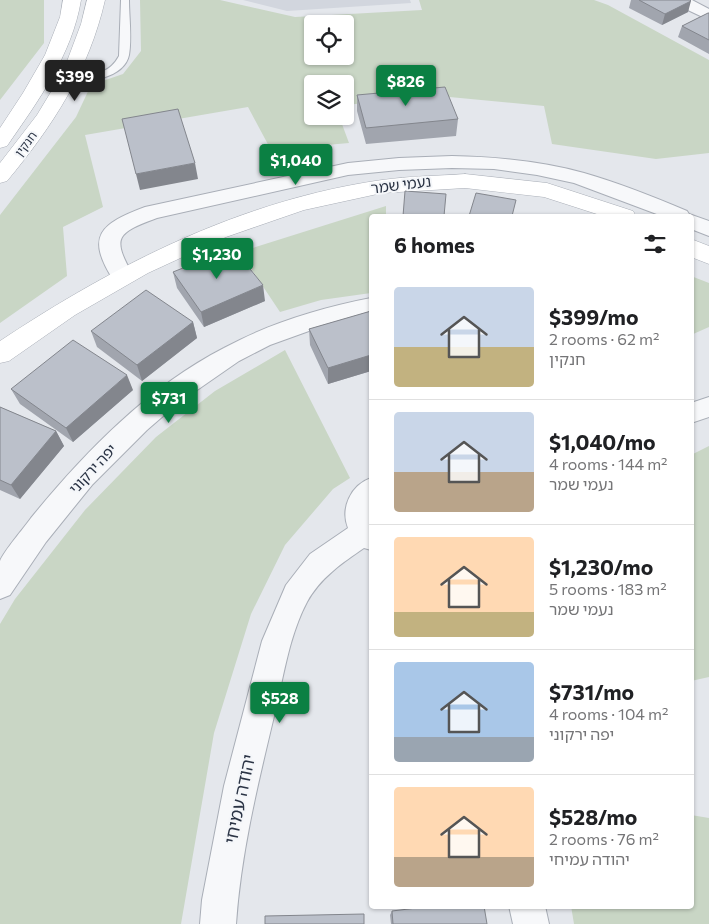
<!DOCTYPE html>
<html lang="en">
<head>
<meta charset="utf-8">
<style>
	body { margin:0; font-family:Commissioner,"Noto Sans Hebrew",sans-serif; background:#f2f2f2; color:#202124; height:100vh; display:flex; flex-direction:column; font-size:19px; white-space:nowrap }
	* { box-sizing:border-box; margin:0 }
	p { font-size:16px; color:#757577 }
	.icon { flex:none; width:28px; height:28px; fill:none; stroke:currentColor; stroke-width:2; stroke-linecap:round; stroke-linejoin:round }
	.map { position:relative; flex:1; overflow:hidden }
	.sheet { position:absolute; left:369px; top:214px; width:325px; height:695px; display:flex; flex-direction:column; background:#fff; border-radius:5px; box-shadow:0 1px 4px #0004 }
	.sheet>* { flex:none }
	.buttons { position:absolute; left:304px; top:15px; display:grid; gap:10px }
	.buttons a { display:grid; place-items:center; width:50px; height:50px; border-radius:5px; background:#fff; box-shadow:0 1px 4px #0004; font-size:25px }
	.price { position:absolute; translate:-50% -42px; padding:0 11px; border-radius:5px; background:#0b8043; color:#fff; font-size:16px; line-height:32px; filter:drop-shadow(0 1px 2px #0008) }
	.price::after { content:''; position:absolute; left:50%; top:30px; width:15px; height:11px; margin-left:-8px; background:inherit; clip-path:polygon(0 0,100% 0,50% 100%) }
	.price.selected { background:#222; color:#fff }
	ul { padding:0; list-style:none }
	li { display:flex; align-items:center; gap:15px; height:125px; padding:0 25px }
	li+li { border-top:1px solid #e0e0e0 }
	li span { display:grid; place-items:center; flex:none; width:140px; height:100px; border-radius:5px; color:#555 }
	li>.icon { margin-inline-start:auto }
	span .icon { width:60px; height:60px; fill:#fffc; stroke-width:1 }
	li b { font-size:21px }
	h2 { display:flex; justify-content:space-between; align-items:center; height:60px; padding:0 25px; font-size:21px }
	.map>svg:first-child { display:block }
</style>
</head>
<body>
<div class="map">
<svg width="709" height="924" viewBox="0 0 709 924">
	<rect width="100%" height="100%" fill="#e4e7ec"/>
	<path fill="#d2d6de" d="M243,0H410L411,3L287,11Z"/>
	<path fill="#c9d6c5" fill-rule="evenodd" d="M0,0H44V43L0,100Z
		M140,0H220L295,17L422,10L419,0H594L608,5L709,60V153L656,159L552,144L544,106L439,96L345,105V84H312V116H339L349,143L271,150L248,107L85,135L103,207L63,227L67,276L0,323V215L76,117L91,85L123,74L141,51ZM312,24H345V56H312Z
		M386,206V216H371V293L321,300L280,312L240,252Z
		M691,276L709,283V327L691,335Z
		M285,350L350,478L333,489L285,545L251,614L214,733L181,924H0V624L15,599L85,510L156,437L215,391Z
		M709,446V677L691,681V455Z
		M691,815L709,818V924H574L571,906H691Z"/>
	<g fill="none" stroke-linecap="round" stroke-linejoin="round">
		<g stroke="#a9aeb7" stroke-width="2">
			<path id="lane" d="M121,0H129C129,17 132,38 129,55C124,79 84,84 65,80L63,78C77,67 103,85 119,56Z"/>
		</g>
		<g stroke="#a9aeb7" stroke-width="2">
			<path id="street" d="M671,0H692L709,9V20L673,3Z
				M452,156C497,157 541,161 584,173C619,183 654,197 687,211L689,214L709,221V236L691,229V216H662L574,183L537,175L494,169L452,168L399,170L348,175L157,218C117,233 111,237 133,275L130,281L122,283L114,281C85,236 100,224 145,207L348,163L399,158Z
				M371,298V314L320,327L270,345L239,361L177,404L147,430L92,485L46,542L10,595L0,599C0,590 0,570 0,561C4,551 24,528 31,518C84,453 148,387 224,348C270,323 320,308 371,298Z
				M709,397V417L691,423V403Z
				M371,478V550L364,548C342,563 320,578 307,602C290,634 284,673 276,708C259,779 241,851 236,924H200L202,900L224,786L262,641L286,585L310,554L348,528C340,508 351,485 371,478Z
				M509,906H545L549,924H513Z"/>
		</g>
		<g stroke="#a9aeb7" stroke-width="1">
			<path id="secondary" d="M63,0H81C72,55 38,101 7,146L0,148V128L23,93L45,55L60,17Z
				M87,0H105C89,70 53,126 7,181L0,183V163L37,115L63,72L81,24Z
				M465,174L547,183L633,211L636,216H603L544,197L465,188L382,193L304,210L226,237L148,273L75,315L9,361L0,363V341C116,264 242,200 382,180C409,176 438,176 465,174Z
				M691,239L709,246V264L691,257Z"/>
		</g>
		<use href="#lane" fill="#f7f8fa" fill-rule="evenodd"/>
		<use href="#street" fill="#f7f8fa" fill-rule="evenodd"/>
		<use href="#secondary" fill="#fff" fill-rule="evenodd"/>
	</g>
	<path fill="#a1a5ae" d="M631,0H690L688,12L662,25L629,8Z
		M709,13V54L678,37L682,26Z
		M357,95L458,119L456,136L366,144L357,111Z
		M173,272L265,301L204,327L177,288Z
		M371,311V371L328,384L310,345L309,329Z
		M193,322L197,338L142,381L97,347L91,331Z
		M11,389L133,390L73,442L20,404Z
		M0,407L56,431L64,446L20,499L0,490Z
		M392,911L487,924H391L390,915Z"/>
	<path fill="#83868d" d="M691,1L688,12L662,25L665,14Z
		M195,163L198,179L140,190L136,174Z
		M263,285L265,301L204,327L201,312Z
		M193,322L197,338L142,381L137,365Z
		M371,355V371L328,384V368Z
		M127,375L133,390L73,442L66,428Z
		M56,431L64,446L20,499L11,485Z"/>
	<path fill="#bbc0ca" stroke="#83868d" d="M639,0H690L691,1L665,14Z
		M708,13H709V40L682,26Z
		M445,87L458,119L366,128L357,95Z
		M178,109L195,163L136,174L122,119Z
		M405,191L446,194L444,216H403Z
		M476,193L516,200L512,216H469Z
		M233,248L263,285L201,312L173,272Z
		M146,290L193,322L137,365L91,331Z
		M371,311V355L328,368L309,329Z
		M73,340L127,375L66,428L11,389Z
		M0,407L56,431L11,485L0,480Z
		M433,906H484L487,924H393L392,911Z
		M364,914V924H265V916Z"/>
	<g text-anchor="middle" stroke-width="4" stroke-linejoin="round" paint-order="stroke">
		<g font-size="12" fill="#2b3445" stroke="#f4f6f9">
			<text transform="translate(26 144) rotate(-53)" y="4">חנקין</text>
		</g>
		<g font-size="15" fill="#2b3445" stroke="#f4f6f9">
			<text transform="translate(401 185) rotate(-7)" y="5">נעמי שמר</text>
			<text transform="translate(93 469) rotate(-47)" y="5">יפה ירקוני</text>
		</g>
		<g font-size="18" fill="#2b3445" stroke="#f4f6f9">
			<text transform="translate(240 799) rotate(-78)" y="6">יהודה עמיחי</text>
		</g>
	</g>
</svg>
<div class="buttons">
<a><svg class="icon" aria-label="locate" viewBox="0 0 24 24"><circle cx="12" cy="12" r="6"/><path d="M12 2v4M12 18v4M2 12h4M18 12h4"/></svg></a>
<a><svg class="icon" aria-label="layers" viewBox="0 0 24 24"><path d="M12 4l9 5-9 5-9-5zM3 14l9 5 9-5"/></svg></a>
</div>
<b class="price selected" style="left:75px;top:102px">$399</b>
<b class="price" style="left:406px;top:107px">$826</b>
<b class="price" style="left:296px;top:186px">$1,040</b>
<b class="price" style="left:217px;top:280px">$1,230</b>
<b class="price" style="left:169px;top:424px">$731</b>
<b class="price" style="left:280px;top:724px">$528</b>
<section class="sheet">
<h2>6 homes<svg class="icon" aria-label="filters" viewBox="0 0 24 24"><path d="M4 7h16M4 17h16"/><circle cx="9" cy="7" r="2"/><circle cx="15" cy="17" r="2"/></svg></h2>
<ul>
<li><span style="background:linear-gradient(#c9d6e8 60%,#c2b280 0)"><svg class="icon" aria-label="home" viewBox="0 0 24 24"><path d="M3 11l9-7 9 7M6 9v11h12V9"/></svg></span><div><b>$399/mo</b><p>2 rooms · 62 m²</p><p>חנקין</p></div></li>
<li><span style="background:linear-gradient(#c9d6e8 60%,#b9a48a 0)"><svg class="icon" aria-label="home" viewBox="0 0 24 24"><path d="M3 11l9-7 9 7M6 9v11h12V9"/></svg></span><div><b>$1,040/mo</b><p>4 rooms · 144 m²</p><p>נעמי שמר</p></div></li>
<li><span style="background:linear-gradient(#ffd9b3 75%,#c2b280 0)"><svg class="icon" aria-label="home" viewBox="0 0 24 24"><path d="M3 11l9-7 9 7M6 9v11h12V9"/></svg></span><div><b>$1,230/mo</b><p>5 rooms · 183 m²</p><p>נעמי שמר</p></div></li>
<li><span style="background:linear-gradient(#a9c7e8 75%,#9aa5b1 0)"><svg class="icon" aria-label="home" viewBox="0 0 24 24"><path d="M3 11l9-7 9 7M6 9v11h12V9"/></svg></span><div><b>$731/mo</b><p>4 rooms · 104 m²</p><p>יפה ירקוני</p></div></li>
<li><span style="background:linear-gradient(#ffd9b3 70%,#b9a48a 0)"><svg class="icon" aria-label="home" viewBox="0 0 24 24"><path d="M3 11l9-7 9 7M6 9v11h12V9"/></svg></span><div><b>$528/mo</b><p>2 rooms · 76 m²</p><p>יהודה עמיחי</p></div></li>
</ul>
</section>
</div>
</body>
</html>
